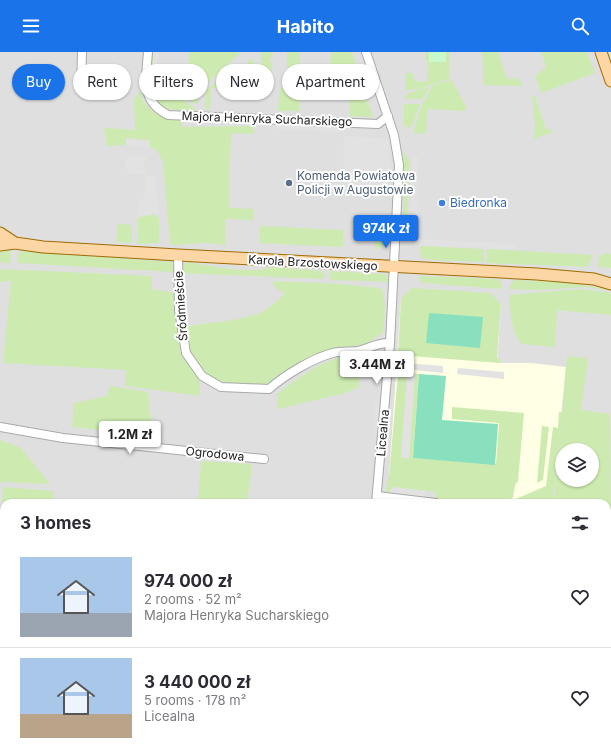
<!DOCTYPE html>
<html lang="en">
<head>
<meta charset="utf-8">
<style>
	body { margin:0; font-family:Inter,sans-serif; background:#f7f7f7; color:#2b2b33; height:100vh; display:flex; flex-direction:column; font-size:15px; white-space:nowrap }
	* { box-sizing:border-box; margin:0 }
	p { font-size:13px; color:#7c7c81 }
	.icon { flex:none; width:22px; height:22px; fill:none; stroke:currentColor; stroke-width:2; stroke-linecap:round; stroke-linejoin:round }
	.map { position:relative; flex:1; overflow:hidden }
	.side { position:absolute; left:0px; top:447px; width:611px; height:256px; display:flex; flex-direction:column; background:#fff; border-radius:12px 12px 0 0; box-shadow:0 1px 3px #0004 }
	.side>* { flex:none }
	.banner { position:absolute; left:12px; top:12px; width:400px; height:36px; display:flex; gap:8px }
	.buttons { position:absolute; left:555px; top:391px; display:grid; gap:8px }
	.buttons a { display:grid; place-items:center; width:44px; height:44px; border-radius:50%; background:#fff; box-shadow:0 1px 3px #0004; font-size:20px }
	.price { position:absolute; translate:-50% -34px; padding:0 9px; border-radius:4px; background:#fff; color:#222; font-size:13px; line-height:26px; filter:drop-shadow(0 1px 2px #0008) }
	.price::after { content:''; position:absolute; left:50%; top:24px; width:12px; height:9px; margin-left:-6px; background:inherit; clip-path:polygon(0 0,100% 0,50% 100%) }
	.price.selected { background:#1a73e8; color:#fff }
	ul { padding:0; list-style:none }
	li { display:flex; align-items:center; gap:12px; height:100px; padding:0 20px }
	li+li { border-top:1px solid #e1e1e2 }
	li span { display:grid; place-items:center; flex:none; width:112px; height:80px; border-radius:0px; color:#555 }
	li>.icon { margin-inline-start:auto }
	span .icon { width:48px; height:48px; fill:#fffc; stroke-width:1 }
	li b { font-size:17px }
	h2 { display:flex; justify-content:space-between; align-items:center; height:48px; padding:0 20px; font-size:17px }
	.tag { padding:0 14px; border-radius:18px; background:#fff; box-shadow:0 1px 3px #0004; font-size:14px; line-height:36px }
	.tag.selected { background:#1a73e8; color:#fff }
	header { display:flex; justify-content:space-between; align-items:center; height:52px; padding:0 20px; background:#1a73e8; color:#fff; font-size:18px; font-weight:700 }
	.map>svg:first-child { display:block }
</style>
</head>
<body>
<header><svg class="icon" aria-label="menu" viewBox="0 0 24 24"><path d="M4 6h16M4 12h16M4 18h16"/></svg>Habito<svg class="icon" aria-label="search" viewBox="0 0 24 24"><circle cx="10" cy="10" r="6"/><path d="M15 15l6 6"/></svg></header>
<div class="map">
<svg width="611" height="703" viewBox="0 0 611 703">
	<rect width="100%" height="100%" fill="#f2efe9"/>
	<path fill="#e0dfdf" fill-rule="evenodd" d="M0,0H611V703H0ZM562,398H592V428H562ZM4,451H607V699H4Z"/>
	<path fill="#ffffe5" d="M401,247L501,252L497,311H531L566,315L552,451H447L446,429L389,425Z"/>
	<path fill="#cdebb0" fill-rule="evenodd" d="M151,0H153V20L159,21L158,36H166L197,58C189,58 178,59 169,57C144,49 150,20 151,0Z
		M189,0H241L198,40V53L173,39L187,40Z
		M261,0H273L272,6H270V10H272V24H269V28H272V34H268V37L211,36L210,58L205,57L206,39L229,18L235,22L253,6L254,22L260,23Z
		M287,0H300L299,59H278L280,36L287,35Z
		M331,0H352L373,65L350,64V22L330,18Z
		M426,0H449V27L416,38L414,31L416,37L405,39L406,21H414V29L427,30L428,9H425Z
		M482,0H498L507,27L518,26L523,34L484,33Z
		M541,0H587L595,21L541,41L535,24L546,15Z
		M452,28L467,57L462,59L427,57L426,81H413L423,50L433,33Z
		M429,35L422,47H405V45L409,41Z
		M140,39C144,58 162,67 180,67L183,75L253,74L254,82L231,81L229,156L254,157L253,168L225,167V193L205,191L172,193L170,191L163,110L157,98L150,95V89L127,86L126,93L107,94L104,76L135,78L134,48Z
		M532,44H535L546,78L552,77L553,80L534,87L535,71Z
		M404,52H420L412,74L408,76L404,73Z
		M404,100L409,108L407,170H403Z
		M155,161V165H159V191L137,192L138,167L142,163H153Z
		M118,172L132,173V191L116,190Z
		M260,174L343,178V195L260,191Z
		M375,184H385L384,193L375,199Z
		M422,194L484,197V210L433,208L421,206L420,196Z
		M0,197H11L10,212L0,210Z
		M487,197L593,203L588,215L486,211Z
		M22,199L173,210L175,219L173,220L17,211L18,203Z
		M606,201L611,202V216L598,215L599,204Z
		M186,210L237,218H261L272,215L322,219L325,224L323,227L182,221V215Z
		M0,217L152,224V237L175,241L177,247L193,318L200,328V344L125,334L126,318L3,311L11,229L0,230Z
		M330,219L384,222L388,225L390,230L331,228L329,224Z
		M419,224L497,227L501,230V237L424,231L420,229Z
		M515,228C547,229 579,230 610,238L611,239L585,235L539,238L509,237L512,230Z
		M273,229L342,232L379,236L382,237C386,250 385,267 383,280C358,301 348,291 321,301C303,307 288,321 271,330C263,334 253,333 244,332C202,331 191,314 184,275C211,269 238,271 264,259C271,255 279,247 285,241L275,236Z
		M412,236L490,241L501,252L497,305L501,308L500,311L398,303L401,247Z
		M580,237L611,241V263L557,258L555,295L522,292C511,281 510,258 509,243Z
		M350,302L358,305L359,335L345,341L278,357L277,342C303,322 318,311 350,302Z
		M567,304L588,306L581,358L610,362L611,471L608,503L607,451H554ZM562,398H592V428H562Z
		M398,320L419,322L413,406L496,412L499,371L452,367V355L524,361L518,429L515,433L513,446L500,451H442V448L436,447V440L392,435L389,442L385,441L389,425Z
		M110,334L148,340L153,384L72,375L74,351L107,344Z
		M559,360H562L553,451H506L546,434L553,375L558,376Z
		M542,374L549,375L543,428L537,431Z
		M0,388L21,396L50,432L0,430Z
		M201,409L252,412L247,451H198Z
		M3,435L54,439L53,451H2Z
		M0,473H4V534L0,533Z
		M0,543H4V699H110L111,703H0Z
		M607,581H611V693L607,692Z
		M253,699H345V703H253Z"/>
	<path fill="#c8facc" d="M429,0H446V10H429Z"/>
	<path fill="#88e0be" d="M429,261L483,265L480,296L426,291Z
		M419,322L446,324L442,368L498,372L495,413L413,406Z
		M123,699H163V703H123Z"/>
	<path fill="#e2e2e2" d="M153,0H159V21H153Z
		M276,70L339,72V80L276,77Z
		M344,84L387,87L390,114L388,137L343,134Z
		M126,86L150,89V95L126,93Z
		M129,103L148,104L144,110V116L147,122L128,121L125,114V108Z
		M412,105H418L417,173H411Z
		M146,123L155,124L159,161L140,165L138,164L139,147L144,148Z
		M415,187L517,192V198L415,193Z
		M374,306V329L368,330L367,307Z
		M405,311L443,314V321L404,317Z
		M458,316L504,320V327L457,322Z
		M407,322L415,323L409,406H401Z
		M375,349L382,350L379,387L373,386Z
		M392,435L426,439L425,445L389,442Z"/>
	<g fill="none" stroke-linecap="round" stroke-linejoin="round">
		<g stroke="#a9a9a9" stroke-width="10">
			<path id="minor" d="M148,0C146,27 140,49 168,63L378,72L388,64
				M366,0L394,83L399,113L390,291L376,451
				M81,35L82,0
				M178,203L179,258L186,301L202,324L221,335L269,337C285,323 313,306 333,301C341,299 350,300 358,299C370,296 378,290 390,291
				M0,375L63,386L264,407
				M377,444L436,451
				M607,581H611
				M607,694H611
				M170,703V699
				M355,703V699
				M534,703L535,699"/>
		</g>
		<g stroke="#a06b00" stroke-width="13">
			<path id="major" d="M601,0L611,29
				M0,181L15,191
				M0,193L15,191L43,195L178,203L537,222L594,227L611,232"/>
		</g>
		<use href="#minor" stroke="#fff" stroke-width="8"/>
		<use href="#major" stroke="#fcd6a4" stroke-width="11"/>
	</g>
	<circle fill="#5c6f8a" stroke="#fff" stroke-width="1.5" cx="289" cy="131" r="4"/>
	<circle fill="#3f7fe0" stroke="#fff" stroke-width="1.5" cx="442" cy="151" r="4"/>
	<g text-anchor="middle" stroke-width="4" stroke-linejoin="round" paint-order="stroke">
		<g font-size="12" fill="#222" stroke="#fff">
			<text transform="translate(267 67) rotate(2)" y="4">Majora Henryka Sucharskiego</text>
			<text transform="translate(313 211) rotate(3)" y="4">Karola Brzostowskiego</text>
			<text transform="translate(181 254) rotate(-94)" y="4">Śródmieście</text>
			<text transform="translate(383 381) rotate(-85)" y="4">Licealna</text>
			<text transform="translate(215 402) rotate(6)" y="4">Ogrodowa</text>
		</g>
		<g font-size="12" fill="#4e5e75" stroke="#fff" text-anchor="start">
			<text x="297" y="128">Komenda Powiatowa<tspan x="297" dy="14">Policji w Augustowie</tspan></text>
		</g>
		<g font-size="12" fill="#366cbe" stroke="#fff" text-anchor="start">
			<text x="450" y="155">Biedronka</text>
		</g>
	</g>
</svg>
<div class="buttons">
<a><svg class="icon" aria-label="layers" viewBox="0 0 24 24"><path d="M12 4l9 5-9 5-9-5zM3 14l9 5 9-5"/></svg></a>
</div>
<b class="price selected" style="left:386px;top:197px">974K zł</b>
<b class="price" style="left:377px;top:333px">3.44M zł</b>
<b class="price" style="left:130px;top:403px">1.2M zł</b>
<div class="banner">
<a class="tag selected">Buy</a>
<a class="tag">Rent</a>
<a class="tag">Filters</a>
<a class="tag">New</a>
<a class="tag">Apartment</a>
</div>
<section class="side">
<h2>3 homes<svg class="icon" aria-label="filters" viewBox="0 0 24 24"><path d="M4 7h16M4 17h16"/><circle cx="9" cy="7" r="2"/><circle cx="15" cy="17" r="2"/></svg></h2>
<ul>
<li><span style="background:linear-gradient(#a9c7e8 70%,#9aa5b1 0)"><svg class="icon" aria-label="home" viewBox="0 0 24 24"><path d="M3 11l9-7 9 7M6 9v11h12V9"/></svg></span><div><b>974 000 zł</b><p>2 rooms · 52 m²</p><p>Majora Henryka Sucharskiego</p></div><svg class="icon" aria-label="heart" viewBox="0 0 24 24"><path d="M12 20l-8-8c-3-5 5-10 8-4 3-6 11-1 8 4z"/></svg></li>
<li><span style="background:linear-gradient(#a9c7e8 70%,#b9a48a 0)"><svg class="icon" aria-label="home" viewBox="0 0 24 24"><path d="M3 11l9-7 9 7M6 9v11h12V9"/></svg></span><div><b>3 440 000 zł</b><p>5 rooms · 178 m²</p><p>Licealna</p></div><svg class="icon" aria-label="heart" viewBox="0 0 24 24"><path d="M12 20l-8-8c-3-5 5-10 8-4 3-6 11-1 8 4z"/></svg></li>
</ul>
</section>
</div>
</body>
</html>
